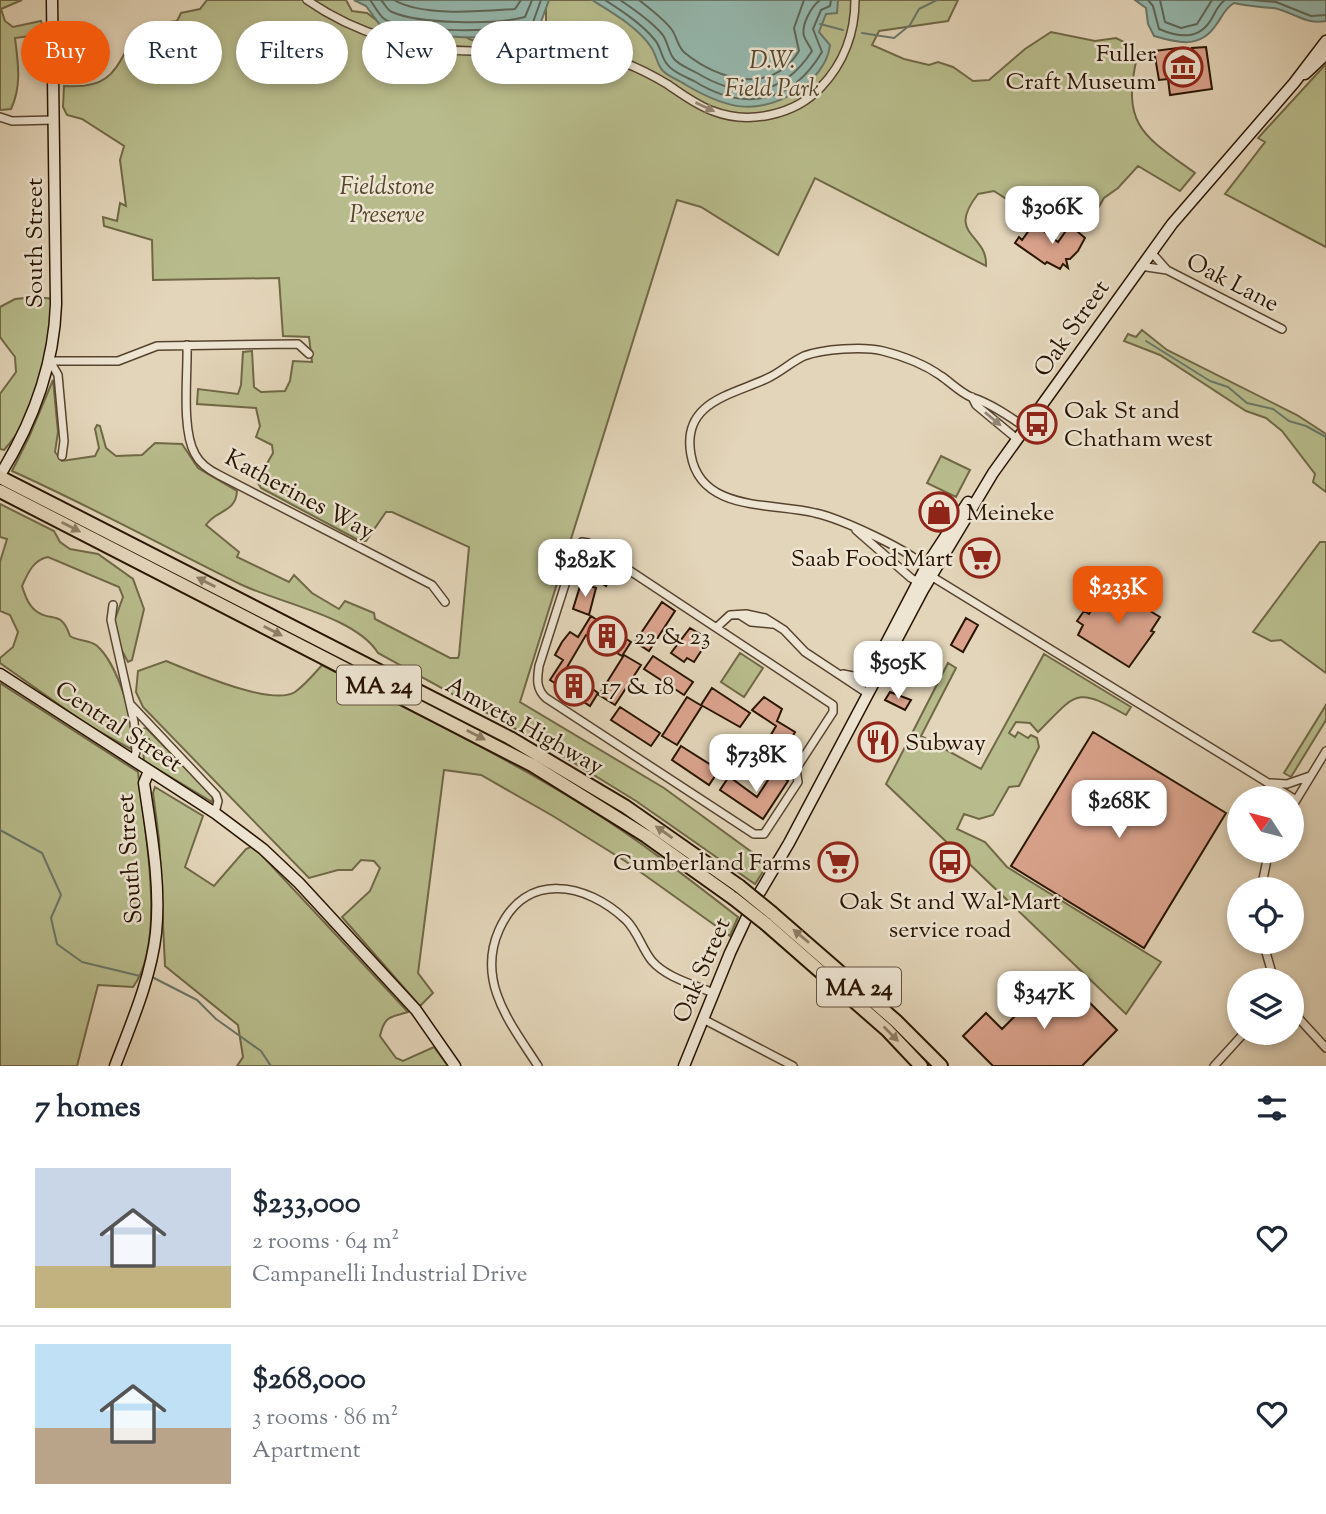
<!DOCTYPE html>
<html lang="en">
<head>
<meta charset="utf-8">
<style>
	body { margin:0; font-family:"Sorts Mill Goudy",serif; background:#f6f6f7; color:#1f2937; height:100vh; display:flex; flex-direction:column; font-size:26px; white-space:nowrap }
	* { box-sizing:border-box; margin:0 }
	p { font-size:23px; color:#747a83 }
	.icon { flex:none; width:38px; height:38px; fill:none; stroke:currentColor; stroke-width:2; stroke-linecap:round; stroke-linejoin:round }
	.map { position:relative; height:1066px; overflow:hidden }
	.panel { display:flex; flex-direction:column; background:#fff; flex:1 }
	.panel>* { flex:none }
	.top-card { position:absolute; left:21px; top:21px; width:700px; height:63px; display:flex; gap:14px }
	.needle { width:46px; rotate:306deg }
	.tools { position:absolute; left:1227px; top:786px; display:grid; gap:14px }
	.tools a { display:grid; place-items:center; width:77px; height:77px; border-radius:50%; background:#fff; box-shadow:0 4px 10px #0003; font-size:35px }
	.price { position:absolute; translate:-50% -60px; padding:0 16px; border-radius:14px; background:#fff; color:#222; font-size:23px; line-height:46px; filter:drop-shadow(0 2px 4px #0008) }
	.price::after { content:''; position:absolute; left:50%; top:42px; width:21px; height:16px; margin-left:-10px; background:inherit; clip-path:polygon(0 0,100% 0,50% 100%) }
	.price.current { background:#ea580c; color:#fff }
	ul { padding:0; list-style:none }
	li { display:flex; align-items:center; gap:21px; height:175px; padding:0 35px }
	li+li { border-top:2px solid #e0e1e3 }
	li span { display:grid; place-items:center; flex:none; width:196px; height:140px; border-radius:0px; color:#555 }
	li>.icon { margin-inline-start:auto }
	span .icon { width:84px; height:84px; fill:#fffc; stroke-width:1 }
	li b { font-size:30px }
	h2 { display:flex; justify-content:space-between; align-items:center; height:84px; padding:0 35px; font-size:30px }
	.tag { padding:0 24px; border-radius:32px; background:#fff; box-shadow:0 4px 10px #0003; font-size:24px; line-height:63px }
	.tag.current { background:#ea580c; color:#fff }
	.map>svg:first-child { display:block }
</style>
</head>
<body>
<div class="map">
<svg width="1326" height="1066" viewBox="0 0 1326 1066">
	<rect width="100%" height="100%" fill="#e3d5b9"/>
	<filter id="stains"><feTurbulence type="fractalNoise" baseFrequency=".00286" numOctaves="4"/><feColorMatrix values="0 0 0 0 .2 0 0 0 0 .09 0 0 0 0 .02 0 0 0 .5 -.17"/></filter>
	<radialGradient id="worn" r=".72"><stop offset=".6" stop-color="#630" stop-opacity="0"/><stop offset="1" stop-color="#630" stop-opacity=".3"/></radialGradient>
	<path fill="#b8bc8c" stroke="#706846" stroke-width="2" d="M0,0H22L1,9L5,21L13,27L41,21L45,34L15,38C18,62 22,86 11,109L0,110Z
		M207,0H346L352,11L367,13L392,32L447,41C450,39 453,35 456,34C463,32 466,39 472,40C494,44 533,42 546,21V0H958L948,21L879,31L872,45L904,59L929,65L938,62L953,67L973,81L989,80L1025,49L1051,32L1095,41L1116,38L1124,42L1137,57C1121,126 1144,136 1195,173L1180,191L1138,166L1118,188L1104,198L1087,227L1028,213L994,191L978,194C945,236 988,233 986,266L815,178L778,255L701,207L677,200L520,702L664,788L768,864L755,884L636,801L545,745L378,653C356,617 280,603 242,585C165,547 90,506 12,471L29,437L53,380L58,432L55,452L62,461L95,456L99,448L95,429L97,425L100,426L106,448L116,456L142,455L155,443L182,444L198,468L237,491C236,513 215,510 206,525L239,552L237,557L289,582L294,575L312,593L339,609L345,601L374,613L375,619L450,658H458L459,655L469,547L392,512H386L366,541H360L261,488L257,481L273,453L272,445L256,437L260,426L256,408L197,404L198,389L238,394L241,385L243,352L252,351L254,387L261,392L285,391L290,381L293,361L312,362L309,337L283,336L279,278L153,280L152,240L104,226L103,217L117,221L120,203L126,206L120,160L124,146L82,119L67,115L63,107L64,86C118,90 115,63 141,26L177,21L181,13L200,9Z
		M1326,64V247L1225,194L1265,142L1258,138Z
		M35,297L54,299C50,349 40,411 4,450L0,449V394L16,372L15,357L0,337V307L15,299Z
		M1142,330L1167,350L1297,415L1326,434V492L1313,482L1315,474L1282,431L1266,418L1246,411L1160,355L1124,341L1128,334L1136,337Z
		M941,456L970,470L956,497L927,483Z
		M0,504L54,531L60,542L70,549L98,554L133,579L144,609L132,660L128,662L121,649L114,622L123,597L119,587L48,557C33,560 28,573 22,586C25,595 28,605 36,611C52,623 61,609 70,636C77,641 89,640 96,645C117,662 137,724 131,749L88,725L0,663V658L13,647L18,632L10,615L0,611V562L7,539L0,537Z
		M1320,542H1326V673L1281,640L1271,641L1253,632Z
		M740,653L763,668L744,697L721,682Z
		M1044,654L1131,707L1126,715C1075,686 1077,693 1038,732L1030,723L1016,722L1009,733L1015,737L1018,732L1028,738L1031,735L1037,738L1039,747L1019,786L1009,787L993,815L979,819L964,814L957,829L985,842L1007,867L1161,962L1126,1014L886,784L948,663L956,668L921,736L981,769Z
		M166,661C192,671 271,707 295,692C305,685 314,674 322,665C410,711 501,754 586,807C639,840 689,879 738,917L730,936L625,861L553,816L481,775L444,770L418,973L433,993L420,1006L342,917L370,891L380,868L374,861L361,860L352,870H338L309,878L143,707L136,692L138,671Z
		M0,683L138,772C144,826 167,942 133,987L98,985L77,1066H0Z
		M1326,705V720L1291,777L1284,773Z
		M146,728L213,796L212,802L144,761L143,750L151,749L149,739H144L142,729Z
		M155,787L203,816L185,867L214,886L246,849L253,846L408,1012C391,1018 385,1014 380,1036L396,1058L403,1061L434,1047L448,1066H237L243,1057L238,1025L165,966L159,839L153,793Z"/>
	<path fill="#95b9af" stroke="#697769" stroke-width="2" d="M354,0H549L538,30C487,44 431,37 380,25L366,6Z
		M592,0H838L837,13L826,14L819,32L830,45C828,64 813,81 797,91C756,117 725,108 686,85C679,80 669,77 663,71C657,65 656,54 651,47C638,27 611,12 592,0Z
		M1135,0H1326V21C1305,25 1292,11 1273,8C1259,7 1247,6 1234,3C1224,9 1223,16 1216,25C1200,49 1178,43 1154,36L1148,24L1146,8Z"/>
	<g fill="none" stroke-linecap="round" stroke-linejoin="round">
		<path stroke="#5e6658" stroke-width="2" d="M370,0C374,5 378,13 383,18C403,34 506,32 532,25L541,0
			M381,0C385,4 387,10 392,12C419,24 496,25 525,17L532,0
			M394,0C422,17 483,11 515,9L521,0
			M605,0C622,11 642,24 655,40C661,47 661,57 667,64C672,72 686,77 694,81C744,112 791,104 822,52L813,29L821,10L830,6L831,0
			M620,0C635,10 651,21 662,34C668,41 668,52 674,59C679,65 690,69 697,73C742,100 782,97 812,51C810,46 806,42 804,36C801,25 811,7 820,0
			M639,0C650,9 664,19 672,30C677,37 678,48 685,53C719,81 772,95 799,51L794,28L804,0
			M1148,0L1153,6L1159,29C1180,38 1200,40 1212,18C1216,11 1218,5 1225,0
			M1160,0L1165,22L1181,28L1197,24L1212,0
			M1251,0L1276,2L1311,16L1326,15"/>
		<path stroke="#697769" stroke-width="2" d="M820,24L843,30
			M862,33L894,38L910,25L919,9L937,0
			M1146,341L1210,381L1228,387L1247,403L1273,409L1289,421L1306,426L1326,437
			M0,830L42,853L61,895L51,918L57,944L82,962L140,976
			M154,978L197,1000L216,1019L261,1051L271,1066"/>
	</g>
	<path fill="#dba38d" stroke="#281401" stroke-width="2" d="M1206,47L1212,89L1170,95L1168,79L1159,80L1154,51L1177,48L1178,58L1193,56L1192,48Z
		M1070,225L1085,238L1078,251L1070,259H1066L1068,268L1063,264L1060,269L1047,262L1045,264L1015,243L1019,237L1022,240L1030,229L1034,231L1037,226L1058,242Z
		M591,558L614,573L606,586L583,571Z
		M581,583L596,588L589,615L573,609Z
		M1107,585L1160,617L1151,631L1154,632L1129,667L1078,635L1083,625L1077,621L1084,611L1089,614Z
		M662,602L675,611L649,651L635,642Z
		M591,616L631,642L622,656L586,635L566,669L598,693L590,706L550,680L563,660L555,655L562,642L570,632L578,637Z
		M966,618L978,625L963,652L951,645Z
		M690,628L700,634L698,640L705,645L694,662L687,658L684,662L671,653Z
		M922,650L938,659L927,678L911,669Z
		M624,655L641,665L615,705L599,695Z
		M653,656L693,682L684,695L644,669Z
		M712,688L750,713L740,727L701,705Z
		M890,692L911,700L905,710L885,700Z
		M687,697L702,706L677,745L662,736Z
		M764,697L782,709L777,721L795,732L772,772L755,762L776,726L752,710Z
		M620,707L660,733L651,746L611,720Z
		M1093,732L1226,813L1144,948L1011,866Z
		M681,746L719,770L709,785L672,760Z
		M774,771L788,781L763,819L720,790L728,778H731L757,797Z
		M1060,973L1117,1030L1082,1066H993L963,1036L986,1013L1002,1029L1021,1010L1017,1006L1033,989L1039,995Z"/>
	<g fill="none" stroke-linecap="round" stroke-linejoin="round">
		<g stroke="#57442f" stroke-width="10">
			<path id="street" d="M307,0C354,33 414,51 472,51C510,50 546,45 584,52C613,56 642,69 667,84C682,94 696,105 713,111C749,125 795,115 821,87C844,63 855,32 855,0
				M0,117L12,121L54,120
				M1151,252L1167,270
				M1140,266L1167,270L1282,329
				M187,345C188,374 181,429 195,454C200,464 209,470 219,475L432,585L445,602
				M50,361H118L157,346L298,344L309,354
				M50,361L58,375L64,441L62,456
				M972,397L976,405L1017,439
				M856,530L911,578L918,582L922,580
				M582,542L588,543L833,705V712L796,769L798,782L764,834H754L546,698C536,689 537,679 539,666L577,547Z
				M927,569C913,551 839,518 815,513C773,502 701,513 691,455C681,401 733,395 768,378C781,372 791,362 804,356C823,349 863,346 883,351C903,356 924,364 941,376C950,382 961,393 971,397C990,403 1009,416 1026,428
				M931,576L1296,800
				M113,605L111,620L134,722L136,752L133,761
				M740,615L751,622L772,624
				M717,627L730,615L746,614L765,618L784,630L805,652L867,693
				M843,674L853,676L872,685
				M131,705L216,795L218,801L215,813
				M1271,783L1287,784L1310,776
				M1292,807L1326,751
				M1261,889L1269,850
				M1263,942L1274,980
				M1292,1011L1326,1048
				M703,1019L793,1066
				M538,1066C511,1024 476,982 499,930C525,871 586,882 626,920C638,932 642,949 652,961C667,978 693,984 713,993
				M1214,1066L1245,1032"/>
		</g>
		<g stroke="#281401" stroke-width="13">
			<path id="secondary" d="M1305,74L1326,54
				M0,475C33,422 54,367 56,304L52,0
				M0,674L215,813L263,849L299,883L416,1010L455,1066
				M870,674L928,563L968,502
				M760,892L789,843L923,590L993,473L1172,224L1294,83L1326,41
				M115,1066C131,1024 151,978 156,933C161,883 151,832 144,783L149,771
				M684,1066L730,953L752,906"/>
		</g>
		<g stroke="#281401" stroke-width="16">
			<path id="highway" d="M0,477L510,738L626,807L739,886
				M0,491L532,765L646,836L733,898
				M772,913L896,1021L941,1066
				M766,924L887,1030L921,1066"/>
		</g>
		<use href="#street" stroke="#ede4d2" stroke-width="7"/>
		<use href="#secondary" stroke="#ede4d2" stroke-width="10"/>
		<use href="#highway" stroke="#e3d5b9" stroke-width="12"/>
		<g stroke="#281401" stroke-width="16" stroke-linecap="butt">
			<path id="highway-bridge" d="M739,886L772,913
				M733,898L766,924"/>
		</g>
		<use href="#highway-bridge" stroke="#e3d5b9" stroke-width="12"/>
	</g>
	<defs><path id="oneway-solid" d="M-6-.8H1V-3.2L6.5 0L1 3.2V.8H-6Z" transform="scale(1.75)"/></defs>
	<g fill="#948674">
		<use href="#oneway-solid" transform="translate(705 107) rotate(25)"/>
		<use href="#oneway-solid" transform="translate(993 419) rotate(40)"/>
	</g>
	<g fill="#8f7e66">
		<use href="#oneway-solid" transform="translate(71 527) rotate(27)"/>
		<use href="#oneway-solid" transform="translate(206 582) rotate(-153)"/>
		<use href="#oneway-solid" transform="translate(273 631) rotate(27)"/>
		<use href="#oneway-solid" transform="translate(476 735) rotate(27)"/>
		<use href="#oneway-solid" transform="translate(664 832) rotate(-145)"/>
		<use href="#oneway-solid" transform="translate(801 936) rotate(-140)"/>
		<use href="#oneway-solid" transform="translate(891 1034) rotate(45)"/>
	</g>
	<defs>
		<g id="museum-ring" transform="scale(2.0125)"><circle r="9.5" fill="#ede4d2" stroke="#8f2418" stroke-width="1.5"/><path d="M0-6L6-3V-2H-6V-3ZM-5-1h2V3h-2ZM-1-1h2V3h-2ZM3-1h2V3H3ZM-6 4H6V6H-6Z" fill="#8f2418"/></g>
		<g id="bus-ring" transform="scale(2.0125)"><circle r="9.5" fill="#ede4d2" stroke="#8f2418" stroke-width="1.5"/><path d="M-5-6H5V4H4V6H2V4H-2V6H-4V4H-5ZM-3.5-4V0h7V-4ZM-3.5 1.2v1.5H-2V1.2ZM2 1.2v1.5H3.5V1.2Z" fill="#8f2418"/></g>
		<g id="shop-ring" transform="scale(2.0125)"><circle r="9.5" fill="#ede4d2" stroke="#8f2418" stroke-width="1.5"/><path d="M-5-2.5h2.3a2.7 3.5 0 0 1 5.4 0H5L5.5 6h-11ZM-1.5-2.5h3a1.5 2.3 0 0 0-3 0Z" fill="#8f2418"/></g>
		<g id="supermarket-ring" transform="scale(2.0125)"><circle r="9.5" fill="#ede4d2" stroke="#8f2418" stroke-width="1.5"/><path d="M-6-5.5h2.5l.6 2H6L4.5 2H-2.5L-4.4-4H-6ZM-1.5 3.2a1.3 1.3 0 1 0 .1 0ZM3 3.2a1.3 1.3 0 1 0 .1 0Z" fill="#8f2418"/></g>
		<g id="building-ring" transform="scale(2.0125)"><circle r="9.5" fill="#ede4d2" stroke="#8f2418" stroke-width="1.5"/><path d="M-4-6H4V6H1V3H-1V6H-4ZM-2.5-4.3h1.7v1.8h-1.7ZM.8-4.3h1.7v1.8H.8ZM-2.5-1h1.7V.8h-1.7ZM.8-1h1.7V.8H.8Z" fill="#8f2418"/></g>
		<g id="restaurant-ring" transform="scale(2.0125)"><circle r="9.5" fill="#ede4d2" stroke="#8f2418" stroke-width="1.5"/><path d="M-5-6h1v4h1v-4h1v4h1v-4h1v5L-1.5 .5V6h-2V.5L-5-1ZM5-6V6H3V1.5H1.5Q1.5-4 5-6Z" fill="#8f2418"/></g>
	</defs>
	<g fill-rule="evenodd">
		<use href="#museum-ring" x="1183" y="67"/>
		<use href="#bus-ring" x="1037" y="424"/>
		<use href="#shop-ring" x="939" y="512"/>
		<use href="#supermarket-ring" x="980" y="558"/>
		<use href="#building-ring" x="607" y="636"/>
		<use href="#building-ring" x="574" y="686"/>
		<use href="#restaurant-ring" x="878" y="742"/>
		<use href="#supermarket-ring" x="838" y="862"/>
		<use href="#bus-ring" x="950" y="862"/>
	</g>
	<g text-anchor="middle" stroke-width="5" stroke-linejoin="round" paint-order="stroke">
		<g fill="#ede4d2" stroke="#635240" stroke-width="2">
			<rect x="337" y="665.5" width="84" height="39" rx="5"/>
			<rect x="817" y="967.5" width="84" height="39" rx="5"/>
		</g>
		<g font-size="23" font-weight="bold" fill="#281401">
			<text x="379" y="693">MA 24</text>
			<text x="859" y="995">MA 24</text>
		</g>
		<g font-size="24" fill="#281401" stroke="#ede4d2" text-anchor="start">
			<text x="1156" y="61" text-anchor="end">Fuller<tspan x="1156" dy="28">Craft Museum</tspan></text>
			<text x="1064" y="418">Oak St and<tspan x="1064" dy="28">Chatham west</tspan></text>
			<text x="966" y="520">Meineke</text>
			<text x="953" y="566" text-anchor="end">Saab Food Mart</text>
			<text x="634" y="644">22 &amp; 23</text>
			<text x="601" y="694">17 &amp; 18</text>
			<text x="905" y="750">Subway</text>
			<text x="811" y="870" text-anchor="end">Cumberland Farms</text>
			<text x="950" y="909" text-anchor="middle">Oak St and Wal-Mart<tspan x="950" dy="28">service road</tspan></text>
		</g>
		<g font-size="24" font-style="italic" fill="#53462b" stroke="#ede4d2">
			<text x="772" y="68">D.W.<tspan x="772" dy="28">Field Park</tspan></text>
			<text x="387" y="194">Fieldstone<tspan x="387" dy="28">Preserve</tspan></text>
		</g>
		<g font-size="24" fill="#281401" stroke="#ede4d2">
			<text transform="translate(34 243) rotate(-90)" y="8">South Street</text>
			<text transform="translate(1233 282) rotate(27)" y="8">Oak Lane</text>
			<text transform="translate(1071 328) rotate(-55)" y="8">Oak Street</text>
			<text transform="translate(300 494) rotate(28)" y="8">Katherines Way</text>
			<text transform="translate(525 725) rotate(29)" y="8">Amvets Highway</text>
			<text transform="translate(119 726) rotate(33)" y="8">Central Street</text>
			<text transform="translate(129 859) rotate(-94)" y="8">South Street</text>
			<text transform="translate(701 970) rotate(-67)" y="8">Oak Street</text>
		</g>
	</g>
	<rect width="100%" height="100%" filter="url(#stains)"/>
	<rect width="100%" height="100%" fill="url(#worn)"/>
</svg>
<div class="tools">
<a><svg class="needle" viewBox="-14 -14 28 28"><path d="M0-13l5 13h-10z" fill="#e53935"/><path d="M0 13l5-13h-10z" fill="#747a83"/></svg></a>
<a><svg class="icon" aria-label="locate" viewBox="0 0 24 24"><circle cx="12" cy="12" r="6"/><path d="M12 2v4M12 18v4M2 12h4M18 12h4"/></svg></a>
<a><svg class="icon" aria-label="layers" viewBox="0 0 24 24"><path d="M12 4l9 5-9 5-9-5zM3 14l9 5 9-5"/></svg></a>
</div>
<b class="price" style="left:1052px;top:246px">$306K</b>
<b class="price" style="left:585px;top:599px">$282K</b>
<b class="price current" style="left:1118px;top:626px">$233K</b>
<b class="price" style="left:898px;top:701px">$505K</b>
<b class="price" style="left:756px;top:794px">$738K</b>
<b class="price" style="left:1119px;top:840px">$268K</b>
<b class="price" style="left:1044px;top:1031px">$347K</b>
<div class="top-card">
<a class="tag current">Buy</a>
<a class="tag">Rent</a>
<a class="tag">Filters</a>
<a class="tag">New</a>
<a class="tag">Apartment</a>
</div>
</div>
<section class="panel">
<h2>7 homes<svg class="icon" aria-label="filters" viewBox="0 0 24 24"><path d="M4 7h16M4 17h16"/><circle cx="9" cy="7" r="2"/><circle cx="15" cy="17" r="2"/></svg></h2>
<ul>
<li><span style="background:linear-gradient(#c9d6e8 70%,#c2b280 0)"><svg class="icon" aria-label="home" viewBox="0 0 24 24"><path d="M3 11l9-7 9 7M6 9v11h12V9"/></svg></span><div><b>$233,000</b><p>2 rooms · 64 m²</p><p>Campanelli Industrial Drive</p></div><svg class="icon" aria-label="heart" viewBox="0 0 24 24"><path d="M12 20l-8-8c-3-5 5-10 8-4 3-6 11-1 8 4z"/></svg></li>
<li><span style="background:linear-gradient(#bfe0f5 60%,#b9a48a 0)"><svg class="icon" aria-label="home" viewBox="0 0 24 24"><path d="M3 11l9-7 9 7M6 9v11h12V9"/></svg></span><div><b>$268,000</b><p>3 rooms · 86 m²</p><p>Apartment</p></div><svg class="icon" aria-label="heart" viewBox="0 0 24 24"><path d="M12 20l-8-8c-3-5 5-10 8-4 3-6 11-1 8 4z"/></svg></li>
</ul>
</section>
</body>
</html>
